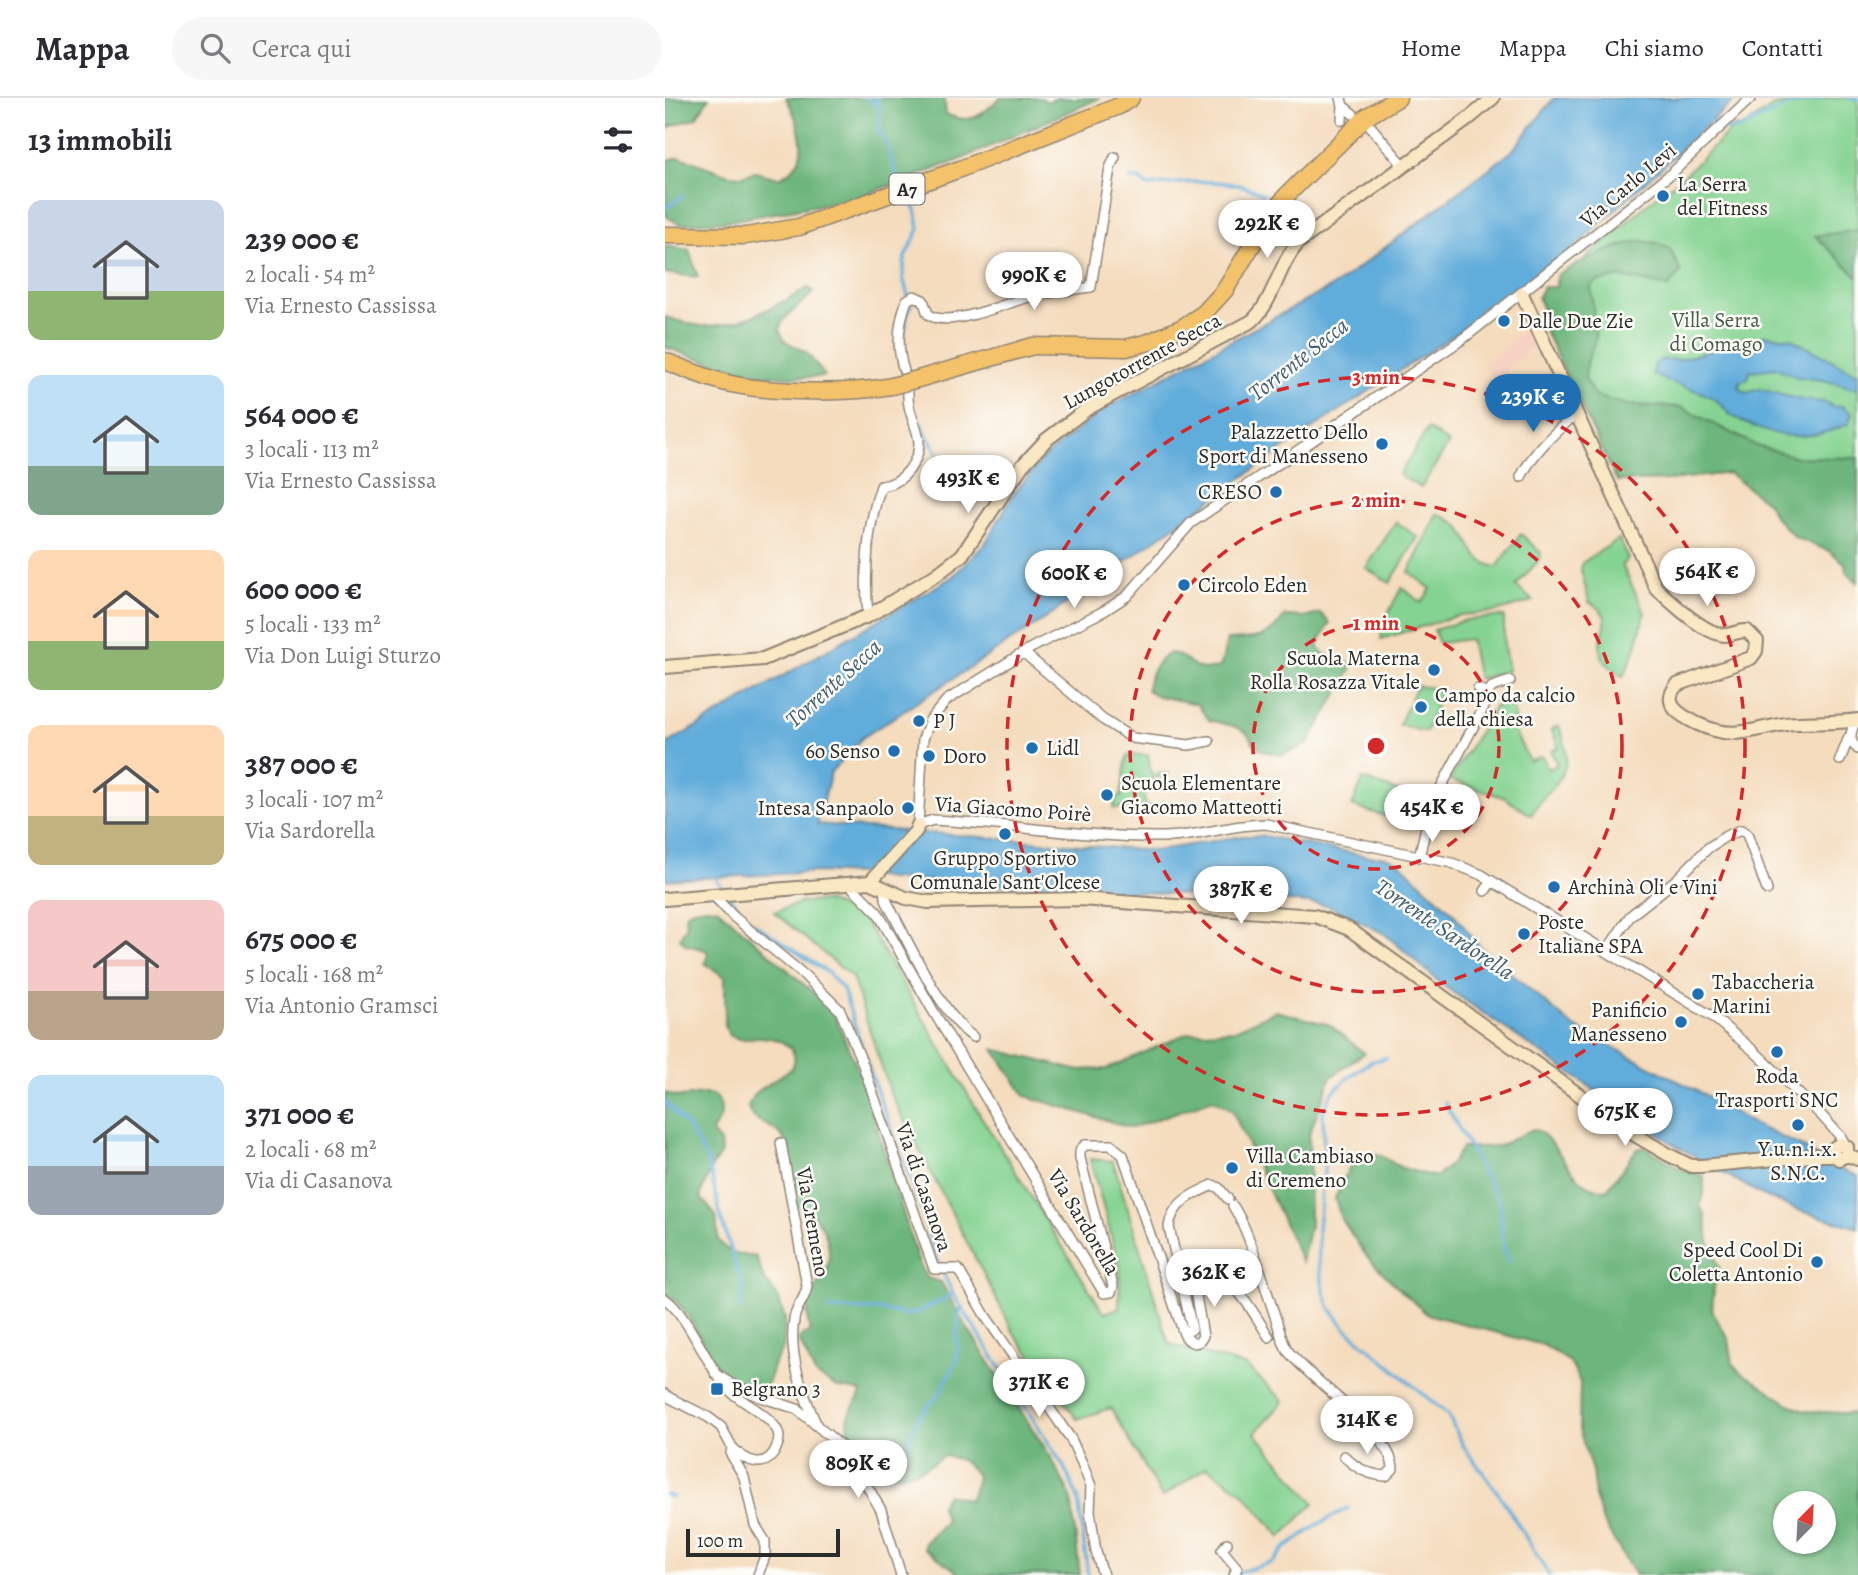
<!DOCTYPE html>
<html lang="it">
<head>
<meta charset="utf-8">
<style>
	body { margin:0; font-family:Alegreya,serif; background:#f7f7f7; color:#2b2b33; height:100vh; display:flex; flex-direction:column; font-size:26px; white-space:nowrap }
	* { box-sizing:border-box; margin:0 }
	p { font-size:23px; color:#7c7c81 }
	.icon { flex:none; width:38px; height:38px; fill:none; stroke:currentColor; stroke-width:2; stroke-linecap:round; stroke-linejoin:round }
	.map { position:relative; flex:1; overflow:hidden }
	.sheet { display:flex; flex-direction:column; background:#fff; width:665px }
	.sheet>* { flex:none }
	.needle { width:46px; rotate:24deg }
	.fabs { position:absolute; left:1108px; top:1393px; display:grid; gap:14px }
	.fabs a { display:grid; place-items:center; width:63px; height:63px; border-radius:50%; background:#fff; box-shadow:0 2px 5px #0004; font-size:35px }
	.scale { position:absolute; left:21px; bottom:18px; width:154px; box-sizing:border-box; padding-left:7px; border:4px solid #2b2b2b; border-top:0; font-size:19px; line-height:24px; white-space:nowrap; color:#2b2b2b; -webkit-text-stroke:5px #fdfcf7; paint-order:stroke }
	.price { position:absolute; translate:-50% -60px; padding:0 16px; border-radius:24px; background:#fff; color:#222; font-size:23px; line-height:46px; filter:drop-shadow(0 2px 4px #0008) }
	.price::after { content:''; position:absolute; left:50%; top:42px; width:21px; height:16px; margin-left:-10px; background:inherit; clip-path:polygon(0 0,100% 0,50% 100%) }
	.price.on { background:#1f6fb2; color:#fff }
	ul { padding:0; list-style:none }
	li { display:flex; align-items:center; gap:21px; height:175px; padding:0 28px }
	li span { display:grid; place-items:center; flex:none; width:196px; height:140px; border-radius:14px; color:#555 }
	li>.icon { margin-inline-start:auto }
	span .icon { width:84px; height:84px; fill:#fffc; stroke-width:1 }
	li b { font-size:30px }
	h2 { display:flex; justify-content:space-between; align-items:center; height:84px; padding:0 28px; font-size:30px }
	header { display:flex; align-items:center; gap:42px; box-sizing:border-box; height:98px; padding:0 35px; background:#fff; border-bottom:2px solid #e1e1e2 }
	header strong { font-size:33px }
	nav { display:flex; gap:38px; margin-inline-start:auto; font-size:24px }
	.search { width:490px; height:63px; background:#f7f7f7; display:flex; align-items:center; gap:18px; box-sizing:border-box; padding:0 24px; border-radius:38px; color:#7c7c81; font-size:26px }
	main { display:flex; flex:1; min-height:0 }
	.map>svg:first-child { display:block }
</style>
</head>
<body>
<header>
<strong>Mappa</strong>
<div class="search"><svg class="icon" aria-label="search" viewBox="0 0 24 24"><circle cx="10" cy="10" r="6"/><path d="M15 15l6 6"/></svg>Cerca qui</div>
<nav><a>Home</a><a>Mappa</a><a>Chi siamo</a><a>Contatti</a></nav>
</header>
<main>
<section class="sheet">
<h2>13 immobili<svg class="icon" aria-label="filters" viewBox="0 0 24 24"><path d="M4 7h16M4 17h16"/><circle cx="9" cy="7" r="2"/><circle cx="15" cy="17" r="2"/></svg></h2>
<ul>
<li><span style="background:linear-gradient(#c9d6e8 65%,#8fb573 0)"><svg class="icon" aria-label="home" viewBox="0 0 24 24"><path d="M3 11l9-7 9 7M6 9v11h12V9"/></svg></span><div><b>239 000 €</b><p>2 locali · 54 m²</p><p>Via Ernesto Cassissa</p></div></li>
<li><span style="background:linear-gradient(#bfe0f5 65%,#7fa58c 0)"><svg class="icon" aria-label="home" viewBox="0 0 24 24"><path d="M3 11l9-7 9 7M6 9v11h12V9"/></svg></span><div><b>564 000 €</b><p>3 locali · 113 m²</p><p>Via Ernesto Cassissa</p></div></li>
<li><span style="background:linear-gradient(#ffd9b3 65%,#8fb573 0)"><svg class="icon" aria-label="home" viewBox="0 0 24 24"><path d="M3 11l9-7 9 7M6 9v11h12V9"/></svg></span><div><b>600 000 €</b><p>5 locali · 133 m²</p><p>Via Don Luigi Sturzo</p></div></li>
<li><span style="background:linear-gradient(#ffd9b3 65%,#c2b280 0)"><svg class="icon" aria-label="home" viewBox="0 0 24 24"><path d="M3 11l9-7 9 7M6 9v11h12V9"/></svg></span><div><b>387 000 €</b><p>3 locali · 107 m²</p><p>Via Sardorella</p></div></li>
<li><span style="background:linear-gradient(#f6c9c9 65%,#b9a48a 0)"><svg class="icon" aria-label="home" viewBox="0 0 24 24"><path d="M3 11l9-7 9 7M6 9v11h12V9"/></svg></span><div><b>675 000 €</b><p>5 locali · 168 m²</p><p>Via Antonio Gramsci</p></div></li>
<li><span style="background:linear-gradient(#bfe0f5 65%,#9aa5b1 0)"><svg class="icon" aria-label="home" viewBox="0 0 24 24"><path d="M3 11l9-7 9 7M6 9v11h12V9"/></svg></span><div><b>371 000 €</b><p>2 locali · 68 m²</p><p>Via di Casanova</p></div></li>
</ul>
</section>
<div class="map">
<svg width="1193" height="1477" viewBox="0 0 1193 1477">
	<rect width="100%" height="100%" fill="#fdfcf7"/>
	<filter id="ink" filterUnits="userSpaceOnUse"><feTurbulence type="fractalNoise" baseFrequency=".0143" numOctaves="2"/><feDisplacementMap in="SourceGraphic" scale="14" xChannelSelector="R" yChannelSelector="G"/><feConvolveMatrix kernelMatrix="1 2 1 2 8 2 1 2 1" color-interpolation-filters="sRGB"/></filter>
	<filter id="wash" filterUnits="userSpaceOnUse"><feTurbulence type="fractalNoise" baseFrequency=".00686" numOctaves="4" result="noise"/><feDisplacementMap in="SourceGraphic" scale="28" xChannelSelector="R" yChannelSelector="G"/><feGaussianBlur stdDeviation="1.57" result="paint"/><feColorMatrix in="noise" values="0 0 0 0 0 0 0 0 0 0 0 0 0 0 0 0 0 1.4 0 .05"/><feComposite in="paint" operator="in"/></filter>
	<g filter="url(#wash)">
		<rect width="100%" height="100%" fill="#f4dcbd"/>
		<path fill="#f6d2c4" d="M861,229L869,247L830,282L819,269Z"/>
		<path fill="#85d392" stroke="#587f5e" stroke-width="2" d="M1149,0H1193V420L1186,424L1131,440L1110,419L1103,405L1064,375L1003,382L952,383L872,216L878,212L873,199L878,189H891L892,177L916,164L987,102L1016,80L1070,28L1077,30L1108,8Z
			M763,331L784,345L756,390L734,377Z
			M772,416C781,419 790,423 796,431C808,447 808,465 832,469L856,436L876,455L873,463L851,488L868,503L830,514L795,517L716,541L718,525L737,489L756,505L766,491L744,474Z
			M731,424L753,439L725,485L701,470Z
			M954,441L963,461L957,467L980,515L969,555L958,579C951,574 940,567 937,559C927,537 958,522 924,504L916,472L917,465Z
			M839,518V548L843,573L813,581L805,541L774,545L769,532L801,522Z
			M752,588L777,591L761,634L734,627Z
			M830,608H848L851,637L864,663L877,658L883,671L892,667L886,653L894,649L886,631L894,628C914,678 890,679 866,717L838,699L785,682Z
			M469,657H483L486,676L504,675V678L485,681L487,693L478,695L481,709L499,706L500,714L448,710L452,699H456L461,661L463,658Z
			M698,681L733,693L720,718L687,708Z
			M161,803L198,819L317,1020L439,1215L454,1210L455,1170L425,1061L448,1063L504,1246L581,1268L619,1303L590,1335L649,1405L616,1439L577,1394L542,1369L497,1399L446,1310L412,1321L349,1235L226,997L187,879L109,814L138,804Z"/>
		<path fill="#6cb57c" stroke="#4c7054" stroke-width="2" fill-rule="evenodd" d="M0,0H44L31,20L6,28L0,33Z
			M121,0H279L281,16C306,28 317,17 335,0H377L382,4L392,0H435L292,63L188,101L64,123L14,126L1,118L0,65L3,62L15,59L64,77L77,78L90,74L114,80C121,76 128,72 132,65C143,49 130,15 121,0Z
			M1193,132V179L1150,138Z
			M975,143L992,145L1005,151L1016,174L1003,189L956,179L930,184L926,189L931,240L922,264L920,280L929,298L964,307L1016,309L1092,348L1132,359L1193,360V485L1181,473V466L1164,453L1131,440L1110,419L1103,405L1064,375L1003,382L952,383L872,216L878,212L873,199L878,189H891L892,177C917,163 946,149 975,143Z
			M0,148L24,152L33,179L0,175Z
			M144,190L149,194L119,221L114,232L120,243L142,255L160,278C103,284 53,268 0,249V219C12,222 24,227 37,228C76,229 111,207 144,190Z
			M655,515L665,525L654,544V551L659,556L685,565L686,572L643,646L617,657L598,653L588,645C584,628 558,626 544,622L532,606L493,598L482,592C483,577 492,562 505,555C526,557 529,580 556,568L562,542C592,540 601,543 620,518L643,519Z
			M41,809L52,810L166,910L197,981L253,1163L262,1180L276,1184L297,1222L385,1358L406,1399L415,1477H297L259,1450L260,1444L281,1423L275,1407L282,1396L304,1402L309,1391L312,1378C303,1364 293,1359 277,1358C250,1380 238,1376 206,1375C197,1355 180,1341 184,1318C186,1307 195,1302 196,1293L174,1290L150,1276L134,1242L136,1238L145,1234C140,1217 141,1202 152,1187C155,1183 159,1180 161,1174C170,1147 158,1118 132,1107C129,1090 127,1048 116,1037C105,1025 88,1026 83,1009L89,996L127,970C138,948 109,938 92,939C86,939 80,942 75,941C73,941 66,938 64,937L60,928V879L40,865L43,856L41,852L21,847L15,840L22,827C15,811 29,811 41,809Z
			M610,913L665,927L699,955L666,979L644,1037L645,1127L637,1164L567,1012L548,1001L467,1030L360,998L329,951L410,972L442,971L523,935L570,932Z
			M0,995C6,997 11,999 17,999C33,998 56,987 56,1015C56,1023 49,1027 47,1035L55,1044L56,1055L47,1069L36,1095V1100L51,1118L53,1142L60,1150L70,1156L91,1159L99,1181L113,1199L120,1221L118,1250L109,1265L102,1287L92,1291C82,1287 70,1284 62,1277C35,1257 31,1212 0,1196Z
			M868,1031C890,1037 902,1078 926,1089C930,1091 938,1091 942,1092L972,1051L980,1049L1020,1073L1039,1078V1095L1035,1109L1040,1116L1045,1149L1055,1171L1049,1189L1047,1213L1064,1242L1068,1266L1073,1272L1124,1306L1139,1313L1193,1316V1477H970L938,1424L930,1398L927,1373L914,1331L915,1284L905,1264L878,1247L762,1216L729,1186L700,1156L676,1120L670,1100L688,1062L696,1057L713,1056L737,1070L771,1079L786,1066L797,1050L834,1048ZM1120,1405H1158V1444H1120Z"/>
		<path fill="#61acda" stroke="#466c82" stroke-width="2" d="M889,0H1072L904,154L854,194L630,342L378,522L197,640L166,674L152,726L490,753L577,738H599L702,758H718L734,764L789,816L817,851L909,929L1046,1000L1092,1028L1138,1049L1162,1066L1193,1078V1130L1133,1112L1097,1097L1005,1044L779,888L720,836L662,807L603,801L226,781L194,776L152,774L0,782V647L287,479L320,446L347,398L378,360L434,314L672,186L846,54Z
			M1100,237L1125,240L1193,276V291L1158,282L1132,279L1112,270L1085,273L1083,281L1075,283L1074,290L1082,295L1094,291L1137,302L1159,304L1169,309L1177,308L1187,316L1183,326C1142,345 1108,341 1069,319C1061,315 1057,305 1049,301C1031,289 1007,288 988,276L990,266L998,261L1013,262Z"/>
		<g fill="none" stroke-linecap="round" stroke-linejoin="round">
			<path stroke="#61acda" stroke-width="3.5" d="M203,0L212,8
				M211,0L214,9V34L222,46L233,83
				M1185,0L1193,1
				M1041,22L1059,31H1073L1124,7L1157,0
				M465,81H473L483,88C521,84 564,78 598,96
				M0,111L17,98
				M239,235L242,217L246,208L238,180L240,159L254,131L251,112L244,102
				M251,317L285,378
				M48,777L60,793
				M65,799L82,821L162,874L178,891L210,988L255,1107L271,1160L288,1196L399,1369L413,1400L423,1477
				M721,960L705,964L683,980L666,996L658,1013L659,1074L653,1130L654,1164L659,1194L665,1210L681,1231L783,1317L799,1349L836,1399L884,1477
				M0,1004L23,1029L43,1063L57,1124L78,1189L75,1211
				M780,1005L835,1105L838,1147L844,1163
				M165,1211L216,1212L244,1217L262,1210L288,1196
				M201,1359C216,1354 229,1355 243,1349L250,1325L260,1311L273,1298L292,1262V1233L296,1208
				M0,1397L8,1399
				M571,1475L608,1464L619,1451L652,1427L683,1410"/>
		</g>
	</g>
	<g filter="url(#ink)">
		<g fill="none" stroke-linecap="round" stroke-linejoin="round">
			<g stroke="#908474" stroke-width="12">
				<path id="street" d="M676,0L678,8L688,16
					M1086,0L1007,75L799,240L526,425L462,498L439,513L366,550L282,602L265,622L258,641L253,727L268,722C345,726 422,740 499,739C534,739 566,726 601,726L787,765L817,777L1048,919L1089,953L1156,1017L1176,1039L1180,1047
					M677,22L678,8
					M706,29L739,68
					M239,273C231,249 233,226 242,202L249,198L258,202L263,216C280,231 337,207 357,201C379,195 403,192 426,189L445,70L450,59
					M856,379C868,354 889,335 910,317
					M203,518C199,476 202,428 216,388C228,387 237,381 244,372C268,339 241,326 243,293
					M359,555L437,621L467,640L524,647L544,643
					M823,595L827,589L845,583
					M1190,623C1186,635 1182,642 1193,651
					M1175,662L1184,639
					M754,759L766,708L822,603L823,595L813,591
					M184,786L213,815L267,911L439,1195L446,1194L448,1188L415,1060V1052L420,1047H446L458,1057L519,1236L527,1231L504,1129C507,1104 528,1096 548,1087L554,1090L563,1101
					M218,789L222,804C242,841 276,917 308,939
					M820,793L827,783
					M48,797L69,819L139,877L175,912L197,964L269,1171H293L321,1219L406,1341L417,1365L426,1388L425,1413L431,1454L438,1477
					M941,854L965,818L1012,781L1043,750L1061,738L1076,732L1082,736L1102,792
					M116,1045L142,1188C141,1201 130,1209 129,1222C123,1258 138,1296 152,1328
					M568,1108C585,1134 599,1187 610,1218C614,1229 616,1243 623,1253C646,1283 728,1336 728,1371L721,1378C703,1377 691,1370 679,1358
					M0,1201C22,1215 42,1268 62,1290C77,1306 101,1313 112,1332C115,1337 114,1343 112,1348C103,1373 81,1365 67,1349
					M519,1236C524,1245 533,1249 538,1238L529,1186L534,1175C566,1168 589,1217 604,1239
					M50,1275L66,1286L96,1299L132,1311L182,1353L216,1412L236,1477
					M0,1296L5,1300L43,1319L56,1329L67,1349L66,1356L79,1379L90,1427L100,1443V1458L93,1477
					M562,1445L557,1452L572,1470L569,1477"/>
			</g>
			<g stroke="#908474" stroke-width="16">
				<path id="secondary" d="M857,196L991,490C1006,504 1039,536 1060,537C1068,537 1074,532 1082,533L1092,543L1091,553L1086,560L1012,587C1005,595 1003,602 1010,611C1016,618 1025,622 1033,626C1075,646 1094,626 1133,625C1153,624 1173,625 1193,622
					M0,569L98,561L203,518L271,477L297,457L357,368L381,342L422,311L449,296L587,223C609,203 613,167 634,144L802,22L828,0
					M205,784L251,733L253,727
					M0,801L205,784L241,800L263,804L415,801L650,818L684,831L970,1037L1004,1057L1026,1068H1036L1157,1057H1169L1174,1061L1182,1057L1193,1061
					M1169,1057V1050L1175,1046L1182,1049V1057"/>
			</g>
			<g stroke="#908474" stroke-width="19">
				<path id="highway" d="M0,137L81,138L134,129L295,71L454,8L466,0
					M0,263C22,272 43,281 66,286C110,295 183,296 227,288
					M253,281L368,248L461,250L484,244L518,229L539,215L560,192L598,129L621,98L701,19L733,0"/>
			</g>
			<use href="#street" stroke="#fff" stroke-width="9"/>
			<use href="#secondary" stroke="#fae7c3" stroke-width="12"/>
			<use href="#highway" stroke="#f3c26a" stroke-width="16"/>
			<g stroke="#908474" stroke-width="19" stroke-linecap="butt">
				<path id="highway-bridge" d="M227,288L253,281"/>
			</g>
			<use href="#highway-bridge" stroke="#f3c26a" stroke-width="16"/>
		</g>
	</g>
	<g fill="none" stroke="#d62828" stroke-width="3.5" stroke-dasharray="12 9">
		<circle cx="711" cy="648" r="123"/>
		<circle cx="711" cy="648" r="246"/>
		<circle cx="711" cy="648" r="369"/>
	</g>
	<g fill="#1f6fb2" stroke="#fdfcf7" stroke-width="2.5">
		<circle cx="998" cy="98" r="7"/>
		<circle cx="839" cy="223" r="7"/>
		<circle cx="717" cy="346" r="7"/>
		<circle cx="611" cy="394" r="7"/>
		<circle cx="519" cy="487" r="7"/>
		<circle cx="769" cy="572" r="7"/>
		<circle cx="756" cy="609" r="7"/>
		<circle cx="254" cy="623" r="7"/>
		<circle cx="367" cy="650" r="7"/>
		<circle cx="229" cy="653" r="7"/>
		<circle cx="264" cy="658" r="7"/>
		<circle cx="442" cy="697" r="7"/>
		<circle cx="243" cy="710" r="7"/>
		<circle cx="340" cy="736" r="7"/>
		<circle cx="889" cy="789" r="7"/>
		<circle cx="859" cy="836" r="7"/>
		<circle cx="1033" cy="896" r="7"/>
		<circle cx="1016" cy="924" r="7"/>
		<circle cx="1112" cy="954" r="7"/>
		<circle cx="1133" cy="1027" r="7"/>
		<circle cx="567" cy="1070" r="7"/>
		<circle cx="1152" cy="1164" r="7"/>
		<rect x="45" y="1284" width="14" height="14" rx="3.5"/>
	</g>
	<g text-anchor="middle" stroke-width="5" stroke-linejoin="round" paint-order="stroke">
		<rect fill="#fdfcf7" stroke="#6a6a68" stroke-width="2" x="224.5" y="75.5" width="35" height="31" rx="5"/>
		<g font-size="19" font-weight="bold" fill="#2b2b2b">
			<text x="242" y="98">A7</text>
		</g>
		<g font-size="21" fill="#2b2b2b" stroke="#fdfcf7" text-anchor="start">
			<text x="1012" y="93">La Serra<tspan x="1012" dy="24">del Fitness</tspan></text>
			<text x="853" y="230">Dalle Due Zie</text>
			<text x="703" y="341" text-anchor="end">Palazzetto Dello<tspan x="703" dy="24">Sport di Manesseno</tspan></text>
			<text x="597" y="401" text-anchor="end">CRESO</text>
			<text x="533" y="494">Circolo Eden</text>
			<text x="755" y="567" text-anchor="end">Scuola Materna<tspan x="755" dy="24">Rolla Rosazza Vitale</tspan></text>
			<text x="770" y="604">Campo da calcio<tspan x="770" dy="24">della chiesa</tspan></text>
			<text x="268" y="630">P J</text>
			<text x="381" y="657">Lidl</text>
			<text x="215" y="660" text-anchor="end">6o Senso</text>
			<text x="278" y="665">Doro</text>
			<text x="456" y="692">Scuola Elementare<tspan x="456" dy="24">Giacomo Matteotti</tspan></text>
			<text x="229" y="717" text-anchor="end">Intesa Sanpaolo</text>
			<text x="340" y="767" text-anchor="middle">Gruppo Sportivo<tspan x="340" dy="24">Comunale Sant'Olcese</tspan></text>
			<text x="903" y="796">Archinà Oli e Vini</text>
			<text x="873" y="831">Poste<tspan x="873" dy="24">Italiane SPA</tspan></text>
			<text x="1047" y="891">Tabaccheria<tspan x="1047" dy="24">Marini</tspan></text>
			<text x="1002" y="919" text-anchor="end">Panificio<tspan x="1002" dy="24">Manesseno</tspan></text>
			<text x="1112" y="985" text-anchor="middle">Roda<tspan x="1112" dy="24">Trasporti SNC</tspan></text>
			<text x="1133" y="1058" text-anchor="middle">Y.u.n.i.x.<tspan x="1133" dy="24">S.N.C.</tspan></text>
			<text x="581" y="1065">Villa Cambiaso<tspan x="581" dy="24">di Cremeno</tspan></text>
			<text x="1138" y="1159" text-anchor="end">Speed Cool Di<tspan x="1138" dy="24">Coletta Antonio</tspan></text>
			<text x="66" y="1298">Belgrano 3</text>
		</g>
		<g font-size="21" fill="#2b2b2b" stroke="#fdfcf7">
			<text transform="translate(963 87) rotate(-40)" y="7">Via Carlo Levi</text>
			<text transform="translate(477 263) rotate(-29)" y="7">Lungotorrente Secca</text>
			<text transform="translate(348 711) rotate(4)" y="7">Via Giacomo Poirè</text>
			<text transform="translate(259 1089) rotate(71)" y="7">Via di Casanova</text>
			<text transform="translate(148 1124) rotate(80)" y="7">Via Cremeno</text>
			<text transform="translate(419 1124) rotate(59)" y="7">Via Sardorella</text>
		</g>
		<g font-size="21" fill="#465d4a" stroke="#fdfcf7">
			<text x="1051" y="229">Villa Serra<tspan x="1051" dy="24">di Comago</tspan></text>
		</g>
		<g font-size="23" font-style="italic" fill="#415f71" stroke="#fdfcf7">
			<text transform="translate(633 261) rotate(-38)" y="8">Torrente Secca</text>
			<text transform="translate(168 585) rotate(-42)" y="8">Torrente Secca</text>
			<text transform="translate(780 831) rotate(34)" y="8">Torrente Sardorella</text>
		</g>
	</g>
	<circle cx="711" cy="648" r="10" fill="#d62828" stroke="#fdfcf7" stroke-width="3.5"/>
	<g font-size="21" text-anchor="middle" font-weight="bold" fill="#d62828" stroke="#fdfcf7" stroke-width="5" stroke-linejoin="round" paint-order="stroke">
		<text x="711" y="286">3 min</text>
		<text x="711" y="409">2 min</text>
		<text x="711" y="532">1 min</text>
	</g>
</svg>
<div class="fabs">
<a><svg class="needle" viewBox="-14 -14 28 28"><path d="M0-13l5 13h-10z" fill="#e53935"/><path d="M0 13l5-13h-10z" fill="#7c7c81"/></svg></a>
</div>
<div class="scale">100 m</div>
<b class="price" style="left:602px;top:162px">292K €</b>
<b class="price" style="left:369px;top:214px">990K €</b>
<b class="price on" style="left:868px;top:336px">239K €</b>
<b class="price" style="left:303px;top:417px">493K €</b>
<b class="price" style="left:1042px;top:510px">564K €</b>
<b class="price" style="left:409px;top:512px">600K €</b>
<b class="price" style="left:767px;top:746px">454K €</b>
<b class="price" style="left:576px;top:828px">387K €</b>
<b class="price" style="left:960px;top:1050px">675K €</b>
<b class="price" style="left:549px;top:1211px">362K €</b>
<b class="price" style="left:374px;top:1321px">371K €</b>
<b class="price" style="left:702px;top:1358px">314K €</b>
<b class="price" style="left:193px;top:1402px">809K €</b>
</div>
</main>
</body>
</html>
